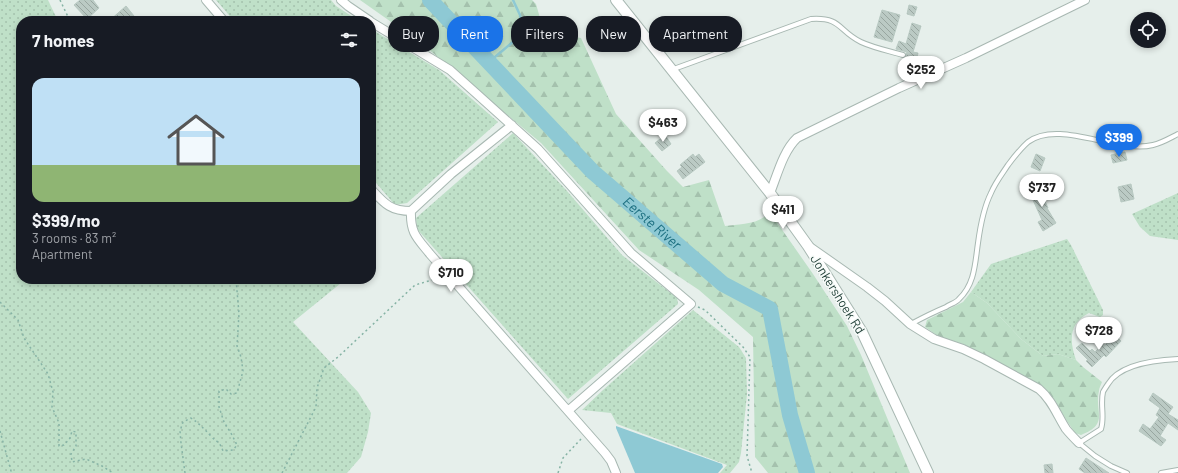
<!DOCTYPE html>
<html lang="en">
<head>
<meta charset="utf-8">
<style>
	body { margin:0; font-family:Barlow,sans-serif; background:#242831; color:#f1f3f6; height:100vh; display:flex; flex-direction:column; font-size:15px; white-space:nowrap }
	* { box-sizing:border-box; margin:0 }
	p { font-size:13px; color:#9ea1a6 }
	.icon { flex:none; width:22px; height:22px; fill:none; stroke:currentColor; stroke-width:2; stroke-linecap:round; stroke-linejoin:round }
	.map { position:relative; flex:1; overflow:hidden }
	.side { position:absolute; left:16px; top:16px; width:360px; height:268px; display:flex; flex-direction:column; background:#171b24; border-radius:16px; box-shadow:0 2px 6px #0003 }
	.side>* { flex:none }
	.banner { position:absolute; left:388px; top:16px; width:380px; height:36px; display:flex; gap:8px }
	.controls { position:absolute; left:1130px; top:12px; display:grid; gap:8px }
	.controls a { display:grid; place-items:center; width:36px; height:36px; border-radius:50%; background:#171b24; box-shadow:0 2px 6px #0003; font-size:20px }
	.price { position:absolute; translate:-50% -34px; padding:0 9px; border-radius:14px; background:#fff; color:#222; font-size:13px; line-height:26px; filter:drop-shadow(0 1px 2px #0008) }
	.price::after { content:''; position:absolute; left:50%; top:24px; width:12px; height:9px; margin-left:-6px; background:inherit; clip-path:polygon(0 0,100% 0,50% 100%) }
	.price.on { background:#1a73e8; color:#fff }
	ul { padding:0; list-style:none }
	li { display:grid; align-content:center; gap:8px; height:212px; padding:0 16px }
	li span { display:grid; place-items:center; height:124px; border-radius:12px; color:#555 }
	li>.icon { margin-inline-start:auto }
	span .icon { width:72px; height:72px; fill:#fffc; stroke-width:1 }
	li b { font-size:17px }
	h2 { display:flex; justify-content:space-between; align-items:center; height:48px; padding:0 16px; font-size:17px }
	.chip { padding:0 14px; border-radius:16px; background:#171b24; box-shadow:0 2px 6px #0003; font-size:14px; line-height:36px }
	.chip.on { background:#1a73e8; color:#fff }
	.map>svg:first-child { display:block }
</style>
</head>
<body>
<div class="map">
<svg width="1178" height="473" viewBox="0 0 1178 473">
	<defs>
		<pattern id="grass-dots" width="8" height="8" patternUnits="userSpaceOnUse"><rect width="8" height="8" fill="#bfe0c8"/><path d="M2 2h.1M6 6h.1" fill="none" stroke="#a4c1ad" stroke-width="1.8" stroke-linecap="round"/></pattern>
		<pattern id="forest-firs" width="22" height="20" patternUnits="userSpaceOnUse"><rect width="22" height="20" fill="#bfe0c8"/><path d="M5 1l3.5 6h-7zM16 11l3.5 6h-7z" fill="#a4c1ad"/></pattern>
		<pattern id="building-back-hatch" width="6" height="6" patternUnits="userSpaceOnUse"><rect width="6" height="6" fill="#bbcac4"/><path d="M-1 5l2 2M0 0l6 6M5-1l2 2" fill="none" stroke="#98a6a0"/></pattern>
	</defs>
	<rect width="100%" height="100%" fill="#e6efeb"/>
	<path fill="url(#grass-dots)" d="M0,0H48L58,21H21V279H346L293,322L358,392L371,413L368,432L361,457L347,473H0Z
		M216,0H331L336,6L359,21H234Z
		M371,29L439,70L498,122L407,203L395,205L371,177Z
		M513,133L567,191L622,255L677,298L678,304L568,399L417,229L416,218Z
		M1178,193V240L1150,236L1140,227L1132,214Z
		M1067,239L1071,245L1103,310V315L1100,317L1089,313C1069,323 1069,340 1076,360L1058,354L1043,356L1021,339L987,303L971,292L991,264Z
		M693,310L739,347L746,358L747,394L741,453L739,462L730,473H720L727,465L617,424L611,413L582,410L603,390Z"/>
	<path fill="url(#forest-firs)" d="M360,0H532L536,4L544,32L581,38L616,114L667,171L683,187L709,180L725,226C738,224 762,225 769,211L813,274L847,326L861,355L910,473H768L755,457L753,337L699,290L639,250L541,143L421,43Z
		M971,292L987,303L1021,339L1043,356L1058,354L1076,360L1083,367L1102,382C1101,385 1099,388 1099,391C1094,412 1110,424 1081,435L1075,433L1065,418L1055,400L1046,390L995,360L963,344L938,336L925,327L927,320L963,302Z"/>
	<path fill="#8ec9d4" d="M616,426L722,464L723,467L718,473H635L616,428Z"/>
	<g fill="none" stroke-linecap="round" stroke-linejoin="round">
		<path stroke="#8ec9d4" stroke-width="2.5" d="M489,62L514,41L523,29L520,15L513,0"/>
		<path stroke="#8ec9d4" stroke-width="16" id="s1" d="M430,0L593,172L723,284L770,309L790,415L807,473"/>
	</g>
	<path fill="url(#building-back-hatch)" stroke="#b8c9c2" d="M80,0H93L99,8L87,19L74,5Z
		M909,5L917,7L914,16L907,14Z
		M126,6L134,16L128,21H109Z
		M882,10L900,15L892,42L874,37Z
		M912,23L921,26L913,52L918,53L916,62L905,59L907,52L896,49L899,41L906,44Z
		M687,24L693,33L684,38L679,29Z
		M665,135L671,144L662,151L655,143Z
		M1125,152L1127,160L1113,163L1111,155Z
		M693,154L695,157L699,154L705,162L683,179L677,171L682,167L680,165Z
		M1036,154L1045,158L1040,171L1031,167Z
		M1038,180L1040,199L1043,197L1048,208H1047L1056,223L1043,231L1038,222L1042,220L1033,200L1031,181Z
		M1131,184L1134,199L1121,202L1118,187Z
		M1115,335L1121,341L1106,357L1104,355L1092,367L1086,361L1088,360L1076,348L1082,343L1090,351L1092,349L1095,352L1103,344L1105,345Z
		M1153,393L1173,407L1168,414L1178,420V430L1168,423L1160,436L1166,440L1161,446L1139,431L1143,424L1150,429L1159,417L1156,415L1160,408L1149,400Z
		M1086,458L1109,473H1085L1079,469Z
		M1052,464L1053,473H1045L1044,465Z"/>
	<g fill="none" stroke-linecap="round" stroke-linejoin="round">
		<g stroke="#a8b8b2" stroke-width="6">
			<path id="service" d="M671,70L811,19C842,17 838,31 861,42C874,48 889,51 903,55
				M911,324C922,318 934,312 946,307C950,304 956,303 959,299C975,284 975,263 978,243C980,228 984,207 991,193C995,183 1002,174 1008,165C1014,157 1020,149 1028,142C1059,119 1117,154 1153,145C1162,143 1170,138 1178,134
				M1127,473L1111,466L1095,456L1079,443L1101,429C1105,417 1100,405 1103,392C1104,390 1106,387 1108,384C1120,364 1156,360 1178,359
				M1161,473L1178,470"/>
		</g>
		<g stroke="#a8b8b2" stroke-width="10">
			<path id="minor" d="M206,0L224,21
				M341,0L348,6L370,21
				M371,22L450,70L478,95L538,149L631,253L691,304L569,410
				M512,125L451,174L411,211C410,233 417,238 430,254L605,453L611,461L616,473
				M371,189C384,203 390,211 411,211
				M770,193C777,176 783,151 797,138L899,88L966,58L1085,0
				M810,247L867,287L885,301L910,324L934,339L963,349L984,359L1039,389C1052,400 1057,415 1066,429C1070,434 1075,439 1079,443"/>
		</g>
		<g stroke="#a8b8b2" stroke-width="12">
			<path id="tertiary" d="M616,0L770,193L808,246L862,332L928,473"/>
		</g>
		<path stroke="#86b3a5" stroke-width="1.5" stroke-dasharray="2 3" stroke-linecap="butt" d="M60,0L70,21
			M0,302L18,320L24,338L48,374L53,392L52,407L59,423V446L64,445L70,438L72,431L76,432V446L71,454L72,462L86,459L102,466L113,473
			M698,307L705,310L743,347L750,357L747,456L752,473
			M0,431L11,471L8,473
			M185,473L181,443L180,431L183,422L191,418C200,424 203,428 211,436C217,443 219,440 223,451L233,450L237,445L232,435L224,422L219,407V391L226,389L231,394L237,393L243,371L241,357L237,346L239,314L236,279
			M282,473L316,407L317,388L324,368L338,357L415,285L432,280L431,267
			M558,473L563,458L581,439"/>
		<use href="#service" stroke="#fff" stroke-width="4"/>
		<use href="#minor" stroke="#fff" stroke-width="8"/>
		<use href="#tertiary" stroke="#fff" stroke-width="10"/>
	</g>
	<g text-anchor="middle" stroke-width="3" stroke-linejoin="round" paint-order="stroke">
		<g font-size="13" fill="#24423a" stroke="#f7fbf9">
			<text transform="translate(838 294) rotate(58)" y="5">Jonkershoek Rd</text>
		</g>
		<g font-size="14" font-style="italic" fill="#1c6f80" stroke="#f7fbf9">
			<text dy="5" stroke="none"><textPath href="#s1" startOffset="315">Eerste River</textPath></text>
		</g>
	</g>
</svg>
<div class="controls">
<a><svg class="icon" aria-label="locate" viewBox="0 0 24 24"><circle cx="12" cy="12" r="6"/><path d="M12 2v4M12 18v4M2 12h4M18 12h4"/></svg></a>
</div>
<b class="price" style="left:921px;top:90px">$252</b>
<b class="price" style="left:663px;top:143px">$463</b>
<b class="price on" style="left:1119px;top:158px">$399</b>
<b class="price" style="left:1042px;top:208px">$737</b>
<b class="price" style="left:783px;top:230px">$411</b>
<b class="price" style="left:451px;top:293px">$710</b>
<b class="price" style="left:1099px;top:351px">$728</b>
<div class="banner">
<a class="chip">Buy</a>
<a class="chip on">Rent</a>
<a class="chip">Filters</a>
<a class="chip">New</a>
<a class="chip">Apartment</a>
</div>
<section class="side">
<h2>7 homes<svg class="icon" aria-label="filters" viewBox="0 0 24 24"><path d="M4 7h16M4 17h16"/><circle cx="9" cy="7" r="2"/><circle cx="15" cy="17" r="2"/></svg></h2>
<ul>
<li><span style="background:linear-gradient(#bfe0f5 70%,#8fb573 0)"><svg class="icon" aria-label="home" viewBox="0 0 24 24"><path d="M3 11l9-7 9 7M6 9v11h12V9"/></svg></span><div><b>$399/mo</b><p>3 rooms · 83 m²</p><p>Apartment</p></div></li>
</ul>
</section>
</div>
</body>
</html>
